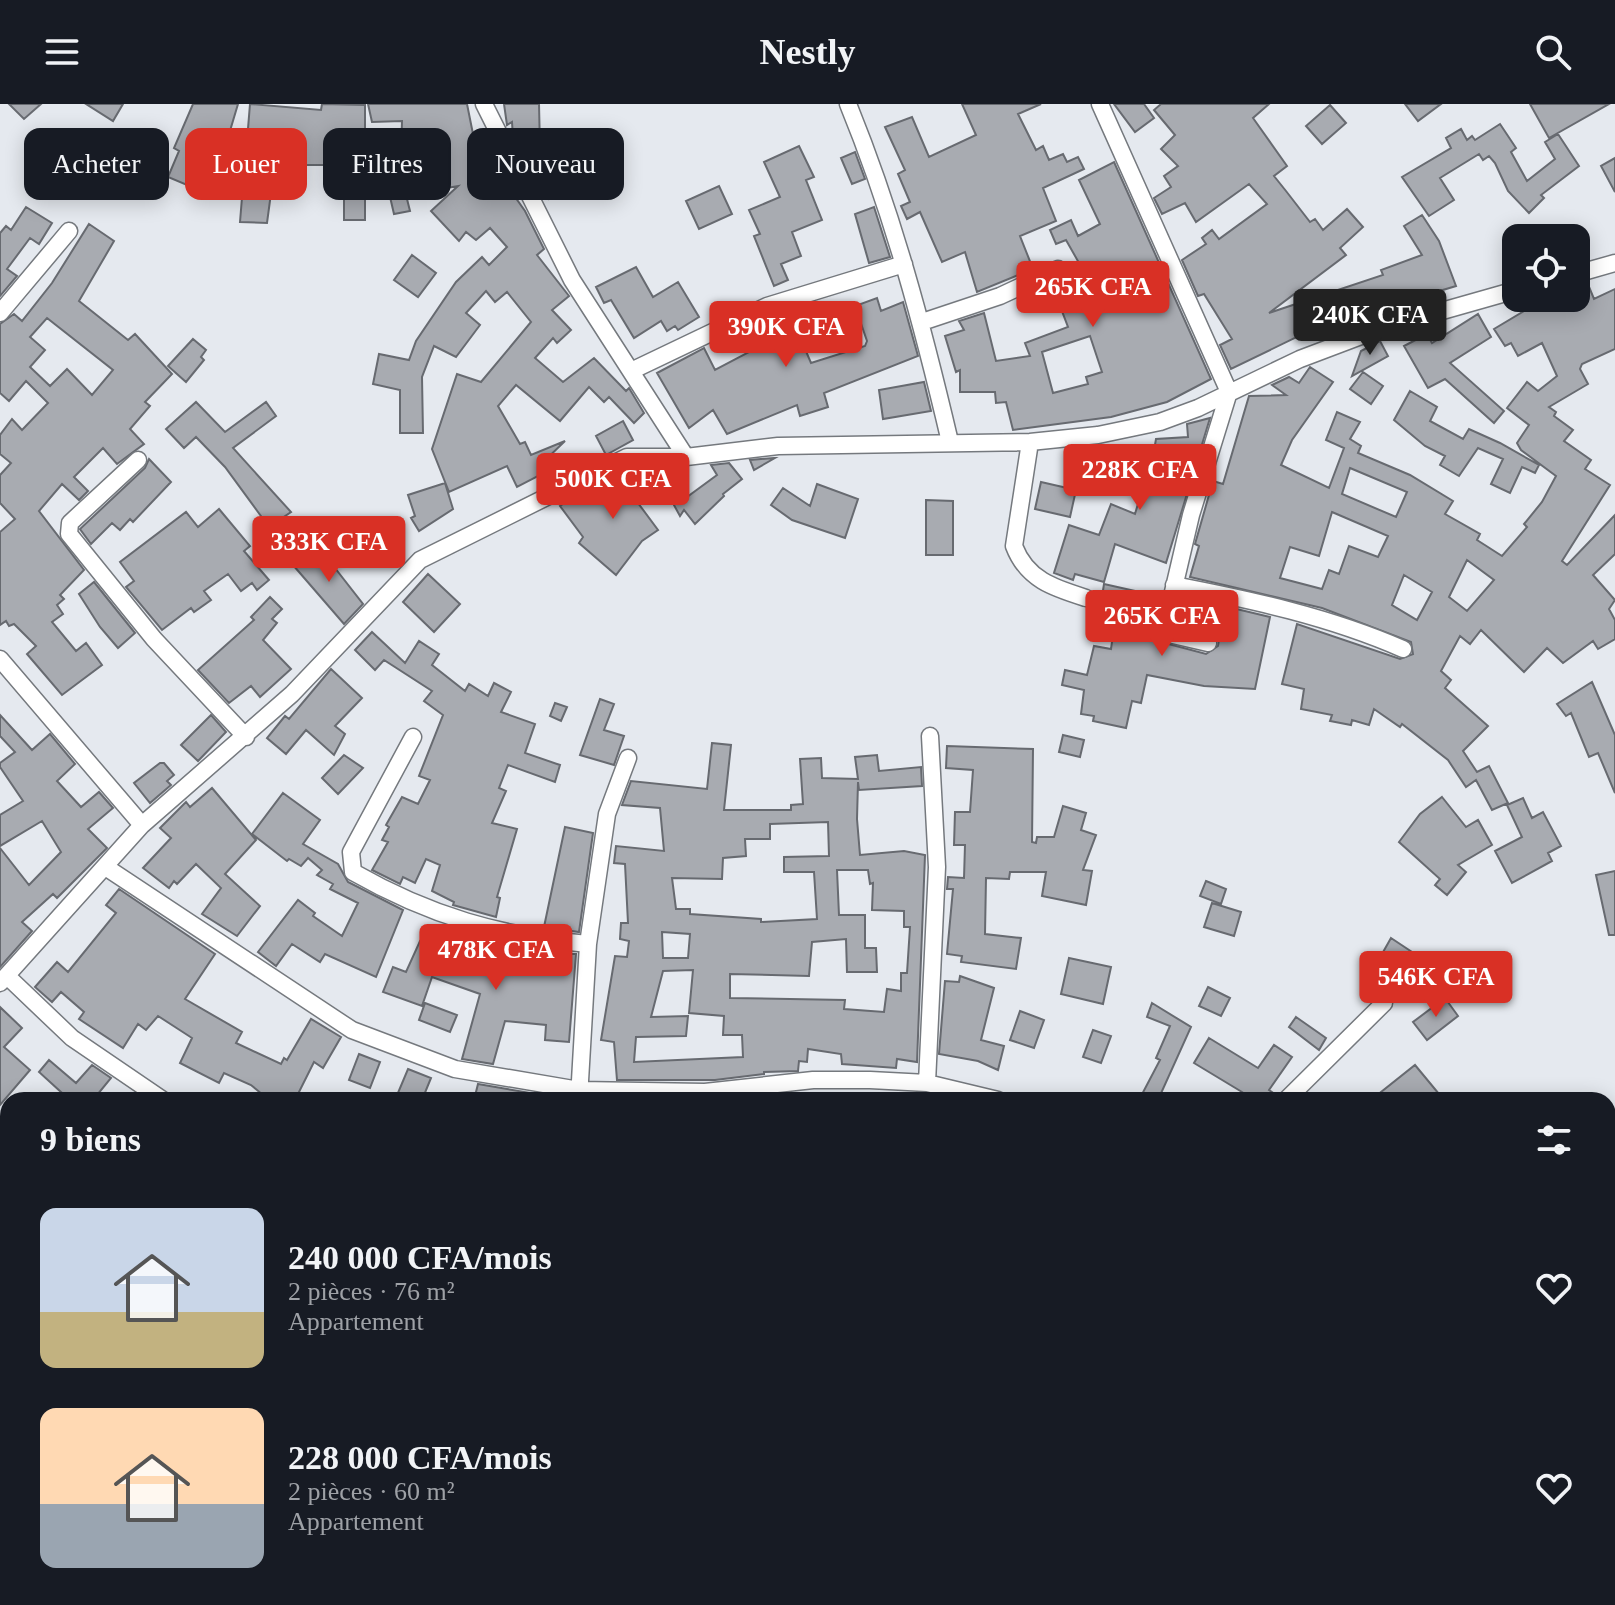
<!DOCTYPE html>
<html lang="fr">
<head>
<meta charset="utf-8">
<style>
	body { margin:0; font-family:Georgia,serif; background:#242831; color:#f1f3f6; height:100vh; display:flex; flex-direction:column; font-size:30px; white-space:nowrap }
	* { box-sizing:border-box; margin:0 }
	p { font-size:26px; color:#9ea1a6 }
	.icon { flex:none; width:44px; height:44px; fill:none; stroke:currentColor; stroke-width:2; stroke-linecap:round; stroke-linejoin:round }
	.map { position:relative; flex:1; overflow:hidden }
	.details { position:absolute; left:0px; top:988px; width:1616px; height:514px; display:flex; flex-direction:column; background:#171b24; border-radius:24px 24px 0 0; box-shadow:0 4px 20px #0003 }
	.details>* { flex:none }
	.guide { position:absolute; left:24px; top:24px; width:800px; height:72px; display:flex; gap:16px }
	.buttons { position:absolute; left:1502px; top:120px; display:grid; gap:16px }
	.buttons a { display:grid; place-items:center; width:88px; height:88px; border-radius:16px; background:#171b24; box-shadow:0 4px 20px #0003; font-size:40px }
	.price { position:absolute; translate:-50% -68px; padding:0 18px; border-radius:8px; background:#d93025; color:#fff; font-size:26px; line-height:52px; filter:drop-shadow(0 2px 4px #0008) }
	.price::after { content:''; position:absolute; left:50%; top:48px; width:24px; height:18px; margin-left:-12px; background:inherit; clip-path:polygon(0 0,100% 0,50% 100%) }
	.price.current { background:#222; color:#fff }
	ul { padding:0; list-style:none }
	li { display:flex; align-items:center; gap:24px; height:200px; padding:0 40px }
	li span { display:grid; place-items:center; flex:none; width:224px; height:160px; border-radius:16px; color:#555 }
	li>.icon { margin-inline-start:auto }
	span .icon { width:96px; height:96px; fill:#fffc; stroke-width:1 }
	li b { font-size:34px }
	h2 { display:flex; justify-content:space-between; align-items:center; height:96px; padding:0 40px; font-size:34px }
	.pill { padding:0 28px; border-radius:16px; background:#171b24; box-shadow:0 4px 20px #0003; font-size:28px; line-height:72px }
	.pill.current { background:#d93025; color:#fff }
	header { display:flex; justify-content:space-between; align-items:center; height:104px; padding:0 40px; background:#171b24; font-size:36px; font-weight:700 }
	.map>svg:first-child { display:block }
</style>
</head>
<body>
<header><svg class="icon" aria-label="menu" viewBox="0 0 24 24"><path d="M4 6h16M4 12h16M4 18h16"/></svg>Nestly<svg class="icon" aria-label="search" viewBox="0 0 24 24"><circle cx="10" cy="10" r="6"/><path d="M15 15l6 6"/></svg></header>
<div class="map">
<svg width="1615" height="1501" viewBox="0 0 1615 1501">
	<rect width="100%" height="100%" fill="#e5e9ef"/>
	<path fill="#d6deeb" d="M266,1494H531V1501H267Z"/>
	<path fill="#a8abb1" stroke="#676a70" stroke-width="2" fill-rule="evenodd" d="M9,0H41L24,15Z
		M86,0H123L113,17Z
		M193,0H238L221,57L206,89L168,73L179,47L174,44Z
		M250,0L321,6L322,0L365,1V116H344V83H329L328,61H304V40L278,37L267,119L240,118L244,69L253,70L255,38L247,37Z
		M368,0H467L475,40L476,38L525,107L544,145L537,151L569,192L552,206L571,226L557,239L553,234L535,254L563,278L594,254L626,287L629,284L644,309L634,319L609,293L604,298L589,283L560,317L516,281L498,302L520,340L525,338L531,351L565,337L539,362L544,369L517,383L507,362L449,388L432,345L457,270L481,278L531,218L507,188L495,198L486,187L466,209L480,221L456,253L434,242L422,273L423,329H400V286L373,280L379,250L409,256L416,237L456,178L482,153L489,161L507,143L490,124L476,136L466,128L459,137L431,107L458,82L406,91L410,107L394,110L381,54L401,52L402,17L372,18Z
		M504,0H539L540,45H519L513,34L512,18L507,21Z
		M962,0H1041L1018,10L1036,46L1043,42L1049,56L1063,50L1067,58L1078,53L1084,65L1043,84L1056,117L1020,132L1033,165L977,188L965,148L942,158L920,108L907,115L901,102L910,98L898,70L905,66L885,23L912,13L929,53L976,31Z
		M1114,0H1144L1154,14L1135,28Z
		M1161,0H1269L1253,14L1287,62L1274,72L1286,87L1310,118L1315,115L1323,126L1347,105L1363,123L1340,144L1346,151L1269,209L1383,171L1381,166L1422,151L1404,122L1422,111L1439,137L1456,182L1393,201L1392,197L1349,211L1348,208L1231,265L1220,241L1232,235L1204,190L1198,192L1182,156L1206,140L1202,134L1212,126L1219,135L1267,100L1249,80L1196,118L1185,99L1162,110L1154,94L1171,83L1164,72L1178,62L1161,45L1175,31L1154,6Z
		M1405,0H1441L1418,17Z
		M1530,0H1609L1549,34Z
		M1330,1L1346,19L1322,40L1306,22Z
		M1500,20L1516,44L1511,48L1527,77L1555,55L1545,38L1558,30L1579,62L1541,91L1544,94L1529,109L1508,87L1495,59L1489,52L1483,56L1479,50L1440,74L1454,96L1429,112L1402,73L1451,44L1446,34L1461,25L1467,36L1472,32L1475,36Z
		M799,42L814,73L806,76L822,116L792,128L801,152L781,160L788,176L774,182L754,132L760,130L749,106L780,93L764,58Z
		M855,48L865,75L852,80L841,54Z
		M1615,54V88L1601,62Z
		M1114,58L1211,275L1167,298L1111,313L1013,326L1006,298L996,299L995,288H960V266L956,268L945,232L964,226L959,217L984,209L996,257L1030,252L1025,239L1068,223L1052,181L1083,166L1066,136L1056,140L1050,126L1071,116L1078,132L1100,120L1079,76ZM1090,232L1102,268L1086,273L1088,280L1053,289L1042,248Z
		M575,70L580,87L549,95L544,78Z
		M719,82L732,110L699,125L686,97Z
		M26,103L52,119L39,140L30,134L7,165L17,172L0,192V129L6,122L11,126Z
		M874,103L890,153L869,159L855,110Z
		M89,120L114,137L79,197L128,236L135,230L172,270L145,298L150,302L130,325L144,340L117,360L103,344L74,373L88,387L79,396L62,380L39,407L84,466L60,491L64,495L57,501L63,510L52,518L76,547L86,539L102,561L62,591L27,550L36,542L14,520L9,522L6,517L0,521V428L15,415L0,399V371L11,359L0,350V331L12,315L22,326L48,299L26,277L9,297L0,289V220L14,210L22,217L52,179ZM47,214L113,266L92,291L67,265L50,282L30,263L45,246L30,233Z
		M412,151L436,169L418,193L394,176Z
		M636,163L653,193L678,178L699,213L678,226L675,222L667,227L661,217L634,234L611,196L604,199L596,183Z
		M1587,178L1594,195L1615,185V245L1582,260L1580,265L1588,280L1549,303L1556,308L1554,312L1573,326L1564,337L1591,356L1585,365L1610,381L1562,457L1567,461L1615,411V450L1593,471L1615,496L1609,505L1615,516V535L1598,545L1593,537L1563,559L1547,544L1524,568L1481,526L1470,540L1460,532L1441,567L1451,576L1445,584L1488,622L1463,647L1477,668L1489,662L1508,699L1492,706L1476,676L1466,683L1448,656L1402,620L1400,623L1374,605L1369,621L1352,616L1351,621L1330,617L1332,611L1301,605L1304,585L1282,580L1297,520L1400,555L1413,550L1411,538L1322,504L1190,473L1199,442L1195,440L1213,377L1223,380L1249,292L1286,291L1272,281L1289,273L1299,279L1310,263L1333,278L1292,336L1281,361L1329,384L1344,344L1326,336L1337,308L1360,318L1350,335L1361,342L1358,349L1410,371L1453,397L1445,410L1480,430L1477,436L1502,452L1527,423L1524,420L1542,398L1556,372L1521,346L1517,339L1529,321L1507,304L1527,278L1538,287L1557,272L1542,239L1518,252L1511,239L1505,242L1494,225L1546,194H1576V181ZM1350,364L1407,388L1396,413L1342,390ZM1332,408L1388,432L1378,453L1349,442L1339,470L1329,466L1322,485L1280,474L1290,443L1319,452ZM1467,456L1494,476L1467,507L1449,493ZM1404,471L1432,488L1417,516L1392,501Z
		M877,194L881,207L903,198L918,252L824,289L828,303L800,312L797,301L727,330L713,306L689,324L657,269L704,244L715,266L770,237L760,220L792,206L798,210L823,200L828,213L805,222L807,227L799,231L811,259L865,242L867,237L855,202Z
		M1478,210L1491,233L1450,259L1504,307L1494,319L1445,275L1428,284L1404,242L1427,230L1432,239Z
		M193,235L206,246L201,253L204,256L186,278L168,262Z
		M1380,237L1388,252L1352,272L1361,247Z
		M1363,268L1383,282L1371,300L1350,285Z
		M924,278L931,307L883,315L879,286Z
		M1410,287L1437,303L1430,317L1463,335L1469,325L1500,339L1539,361L1535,369L1522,363L1510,389L1491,380L1503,355L1478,344L1459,372L1440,361L1445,352L1425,342L1394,316Z
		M196,298L225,328L266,298L276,312L233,344L291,408L269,423L225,363L196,333L184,344L166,325Z
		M1210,314L1166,459L1115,440L1104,478L1075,470L1073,476L1054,469L1069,421L1099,431L1111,400L1135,410L1147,369L1150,370L1156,335L1188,333L1187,320Z
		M623,317L633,336L606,351L596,332Z
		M775,354L754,366L750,356L774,354Z
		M149,355L171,378L133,418L130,415L120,426L112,419L91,440L80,425L145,364Z
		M729,359L742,375L723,390L724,392L695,420L684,406L680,412L658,372L671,365L687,393L717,371L711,361Z
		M650,365L662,383L638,399L658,426L642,437L616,471L579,439L583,433L560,402L577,390L604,385L610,394Z
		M1041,378L1076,386L1070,413L1035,405Z
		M445,379L453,405L419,427L411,414L415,412L408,391Z
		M817,380L858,395L845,434L792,416L771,401L783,384L810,402Z
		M926,396L953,397V451H926Z
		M219,405L250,442L244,447L269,476L257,486L252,479L241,487L228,470L204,487L211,496L194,508L191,504L162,526L126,483L134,477L120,458L186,408L198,423Z
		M317,441L363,500L344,520L293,461Z
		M428,470L460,500L434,528L403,498Z
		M94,478L135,529L118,544L100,523L79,490Z
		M1104,480L1153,491L1142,533L1206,550L1218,542L1224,502L1270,513L1255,585L1204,582L1147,571L1141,599L1132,597L1126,624L1093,617L1094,612L1081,610L1084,586L1062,581L1065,566L1087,571L1094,542L1111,545L1115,517L1099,512Z
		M270,493L282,505L272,515L277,519L263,536L291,565L260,593L251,582L229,599L198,566L254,516L251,513Z
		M372,528L405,559L419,537L439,550L432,561L465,587L469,580L488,592L494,579L511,588L501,608L535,620L525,649L560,661L555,678L508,661L499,684L506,687L492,719L517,725L497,793L500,794L496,813L453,801L454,798L432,787L440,761L426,755L415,779L403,773L400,780L372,766L388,738L382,736L389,723L386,721L402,693L418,700L430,676L419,672L443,611L424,597L432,587L384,556L375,566L355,546Z
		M331,565L362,594L335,622L345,630L334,651L306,626L286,650L267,634L285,612L289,615Z
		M1592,578L1615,631V689L1598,649L1589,653L1571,609L1566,612L1557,600Z
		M600,595L614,600L604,626L624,632L614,661L580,651Z
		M555,599L567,603L561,617L550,612Z
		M0,611L32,646L50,630L75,660L57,677L81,703L99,688L113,704L88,725L107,744L57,794L53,790L22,818L32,827L0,863V744L29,781L61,748L42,717L0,742V711L23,697L0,663V659L15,648L0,632Z
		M211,611L226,628L198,657L181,641Z
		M1063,631L1084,636L1080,653L1059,648Z
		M712,639L731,641L724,706H791V701L803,700L800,655L821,654L822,674L858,675L855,653L877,651L879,667L921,663L922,682L859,686L858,678L857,715L860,751L904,747L925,751L917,958L897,955L896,964L842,960L841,950L808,945L807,958L799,957L798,967L764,968V970L715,976H617L614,938L601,936L615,852L627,853L629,837L620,835L621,819H628L625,760L614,759L616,742L664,747L660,704L622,701L631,677L707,685ZM828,718L829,752L784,753V768H814L817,815L761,818V815L690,810V805H676L672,774L722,775L723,754L746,752L745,735H770V720ZM837,766H868L870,780L873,779L872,806L904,807V823H910L907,869H901V887L887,885L884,908L844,905L845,896L730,894V870L809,872L812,838L846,835L847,868H877L876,844H865V811H839ZM662,828L690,830L688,854H663ZM693,866L689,909L724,912L723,931H742L743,953L634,958L636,933L686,932L688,912L651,913L663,867Z
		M947,642L1033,645L1032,738L1036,739L1037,733H1054L1063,702L1086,709L1081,726L1096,731L1083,766L1092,767L1086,801L1042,792L1046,768H1010L1009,775L986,774L985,830L1021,834L1016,865L961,858L962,852L947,850L953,785H947L948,773L964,774L965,741H954L955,708H970L973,666L946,664Z
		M344,651L363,664L338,690L322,674Z
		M160,659H164L174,671L167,677L171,681L150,699L134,679Z
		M212,684L256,736L225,770L260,802L237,832L202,810L221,784L196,760L177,780L174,777L169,784L143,764L171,734L160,724L186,698L190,703Z
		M283,689L320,716L303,740L338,760L348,778L403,806L376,873L325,850L320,858L292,840L276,862L258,848L298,796L315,809L313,812L342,832L358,799L330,785L333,780L317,771L322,766L308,754L301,762L289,755L287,757L252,730Z
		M1442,693L1466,723L1478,716L1492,741L1458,761L1466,768L1447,791L1435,781L1440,775L1399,738L1420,710Z
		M1523,694L1532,714L1543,708L1561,742L1548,749L1552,757L1512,779L1495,747L1522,733L1507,701Z
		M565,723L593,729L579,828L544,823Z
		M1615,767V831H1609L1596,771Z
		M1206,777L1226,785L1221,800L1200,792Z
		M119,785L215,850L185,895L242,928L236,939L281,960L284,954L287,956L311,915L341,933L323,964L314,958L295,996H260L263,991L251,981L224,969L219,979L180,959L192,934L158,912L146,926L138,920L123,944L79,915L84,908L61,888L52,898L35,883L57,858L68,868L116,809L106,801Z
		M1212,799L1241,808L1234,832L1204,823Z
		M1391,834L1421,854L1398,886L1373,866Z
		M420,837L455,852L458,845L499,862L500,856L513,859L516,844L549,850H576L569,938L545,936L546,921L505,917L493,960L462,955L480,890L432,873L422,902L383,888L393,863L406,868Z
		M1069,854L1111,863L1103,900L1061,890Z
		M960,872L994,884L981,936L1004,942L998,966L978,957L939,950L945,877L959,878Z
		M1208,883L1230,894L1221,912L1199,902Z
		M1445,894L1458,912L1427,936L1413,918Z
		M425,899L457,911L450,928L419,916Z
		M1152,899L1191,923L1158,996H1139L1160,956L1156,954L1170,922L1147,913Z
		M0,903L22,924L4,943L30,966L0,1001Z
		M1020,907L1044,916L1034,944L1010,936Z
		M1296,913L1326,934L1319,946L1289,923Z
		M1093,926L1111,932L1101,959L1083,953Z
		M1209,934L1258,964L1274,941L1292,953L1269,986L1276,991L1275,996H1237L1242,988L1194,959Z
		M359,950L380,958L370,984L349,976Z
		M49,956L76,979L92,961L111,974L93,996H57L62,989L39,968Z
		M1415,961L1444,996H1371Z
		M408,965L431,974L422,996H395Z
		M478,980L542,991L541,996H474Z"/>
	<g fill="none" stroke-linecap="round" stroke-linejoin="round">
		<g stroke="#75797e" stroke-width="19">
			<path id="minor" d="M484,0L572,176L686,353
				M848,0C893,110 923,223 950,338
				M1100,0L1229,288L1191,411L1165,522L1173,531L1208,539
				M1576,170L1615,159
				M0,209L69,127
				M922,218L1000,192L1058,165
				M631,267L767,202L904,160
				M1030,338L1014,442C1027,476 1054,484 1086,494
				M138,356L70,419L69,430L154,535L246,633
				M1174,481C1252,496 1330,513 1403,545
				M0,555L142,721
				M413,633L351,748L353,768C430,812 500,832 588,840
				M107,764L352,926L455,965L579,986L705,988L813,976H870L927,979L998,996
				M7,872L72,934L163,996
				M0,879L142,721L292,590L420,456L627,353H686L778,342L1030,338L1098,331L1160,318L1198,304L1300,255L1382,224L1516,186
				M927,979L937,763L930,632
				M579,994L588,840L607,710L628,654
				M1286,996L1384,899
				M1608,1334L1615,1314
				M0,1422L8,1434
				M51,1494L56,1501
				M541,1501L542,1494
				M812,1501L816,1494
				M1554,1501L1556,1494"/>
		</g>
		<g stroke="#75797e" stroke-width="23">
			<path id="tertiary" d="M0,1129L8,1140
				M1001,1494L1014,1501
				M161,1501L169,1494"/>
		</g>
		<use href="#minor" stroke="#fff" stroke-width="16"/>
		<use href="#tertiary" stroke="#fff" stroke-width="20"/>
	</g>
</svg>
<div class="buttons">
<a><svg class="icon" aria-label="locate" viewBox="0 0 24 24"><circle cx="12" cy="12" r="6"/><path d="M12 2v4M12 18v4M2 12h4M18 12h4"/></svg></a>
</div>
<b class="price" style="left:1093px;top:225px">265K CFA</b>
<b class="price current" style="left:1370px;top:253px">240K CFA</b>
<b class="price" style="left:786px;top:265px">390K CFA</b>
<b class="price" style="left:1140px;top:408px">228K CFA</b>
<b class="price" style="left:613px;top:417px">500K CFA</b>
<b class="price" style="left:329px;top:480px">333K CFA</b>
<b class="price" style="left:1162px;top:554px">265K CFA</b>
<b class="price" style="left:496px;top:888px">478K CFA</b>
<b class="price" style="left:1436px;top:915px">546K CFA</b>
<div class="guide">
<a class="pill">Acheter</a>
<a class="pill current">Louer</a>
<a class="pill">Filtres</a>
<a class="pill">Nouveau</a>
</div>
<section class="details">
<h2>9 biens<svg class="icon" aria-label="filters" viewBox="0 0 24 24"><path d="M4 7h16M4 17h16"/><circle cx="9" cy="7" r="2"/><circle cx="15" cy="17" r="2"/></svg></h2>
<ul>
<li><span style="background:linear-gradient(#c9d6e8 65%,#c2b280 0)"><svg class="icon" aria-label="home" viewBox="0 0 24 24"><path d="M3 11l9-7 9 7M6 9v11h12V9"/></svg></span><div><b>240 000 CFA/mois</b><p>2 pièces · 76 m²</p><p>Appartement</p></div><svg class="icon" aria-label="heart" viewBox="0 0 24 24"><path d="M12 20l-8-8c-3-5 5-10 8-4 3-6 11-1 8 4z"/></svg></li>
<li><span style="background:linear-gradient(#ffd9b3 60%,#9aa5b1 0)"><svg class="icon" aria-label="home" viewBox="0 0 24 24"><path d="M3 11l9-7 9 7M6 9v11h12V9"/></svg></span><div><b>228 000 CFA/mois</b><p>2 pièces · 60 m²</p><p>Appartement</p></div><svg class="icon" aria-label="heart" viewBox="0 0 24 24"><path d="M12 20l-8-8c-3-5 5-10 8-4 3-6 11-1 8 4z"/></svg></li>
</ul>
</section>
</div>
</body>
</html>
